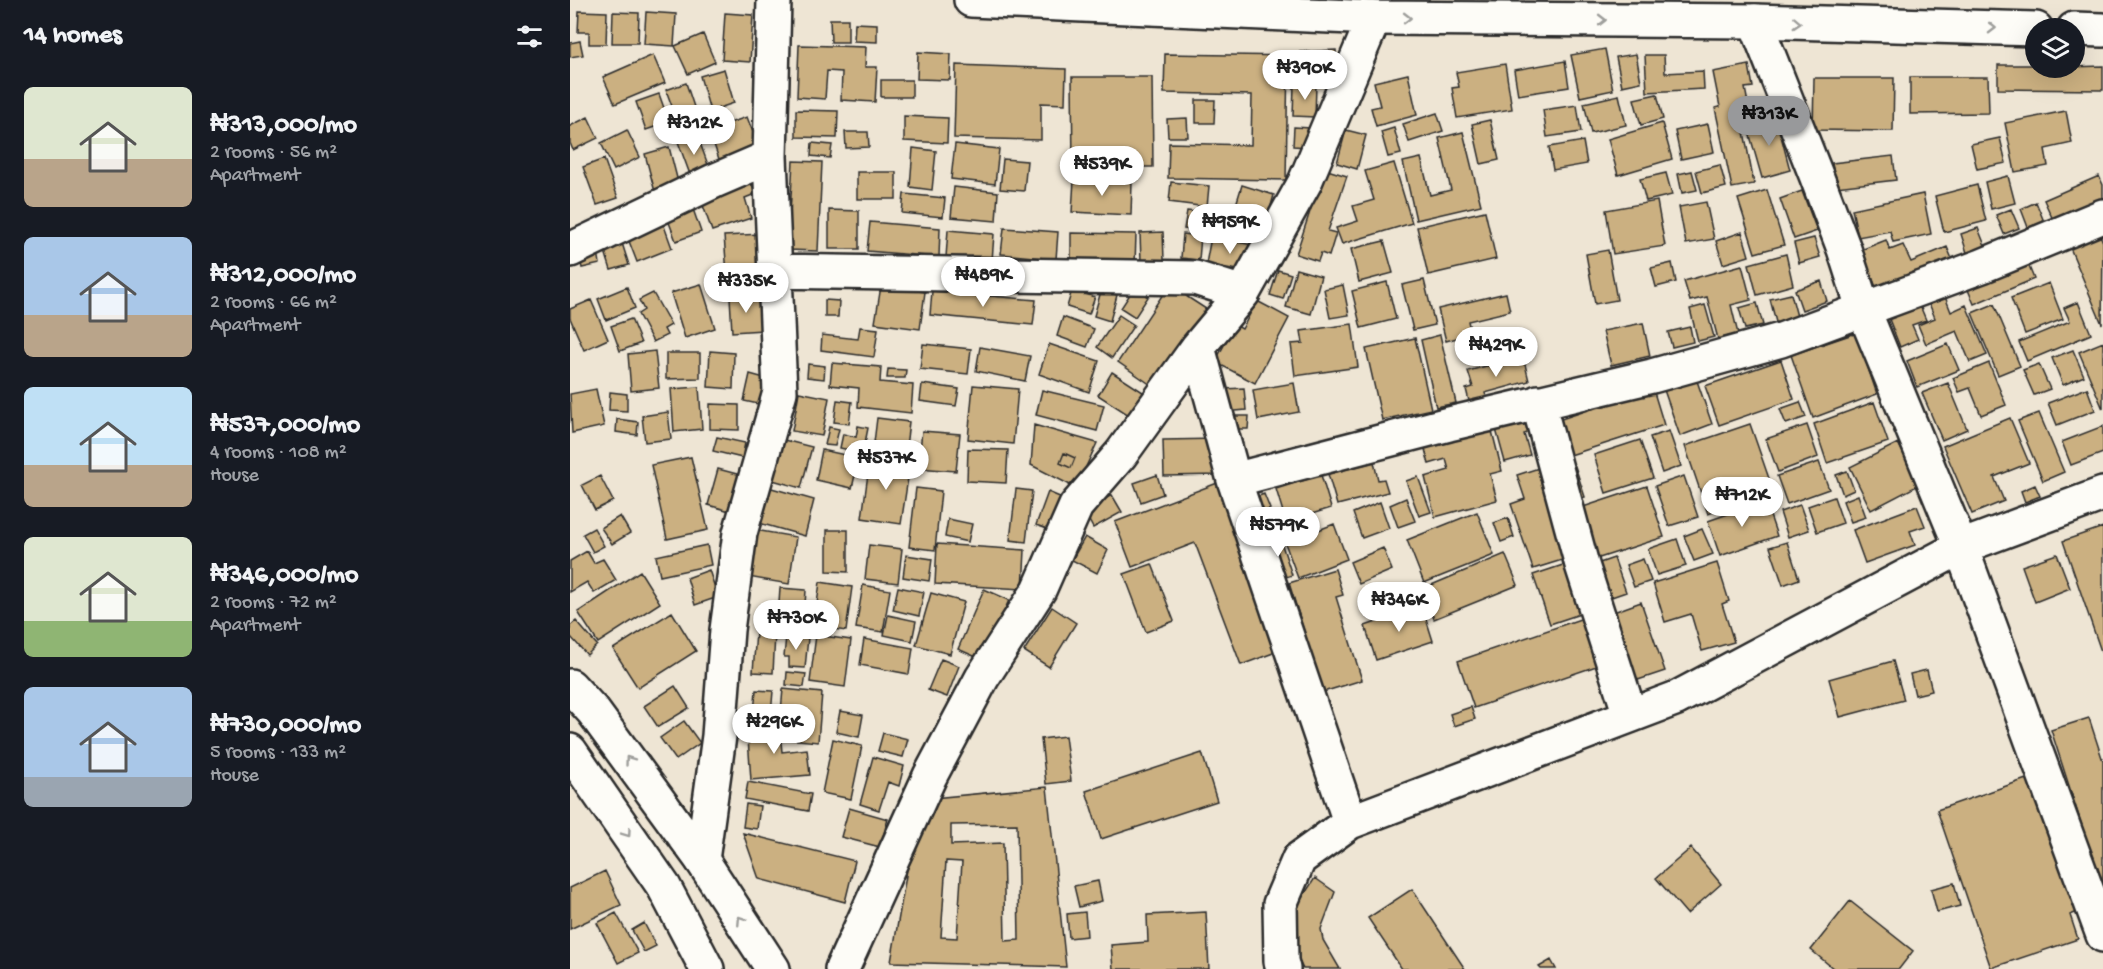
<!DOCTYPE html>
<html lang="en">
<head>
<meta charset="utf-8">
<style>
	body { margin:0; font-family:"Gochi Hand",sans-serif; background:#242831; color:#f1f3f6; height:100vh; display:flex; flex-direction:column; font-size:22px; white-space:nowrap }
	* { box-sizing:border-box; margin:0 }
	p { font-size:20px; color:#9ea1a6 }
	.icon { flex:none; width:33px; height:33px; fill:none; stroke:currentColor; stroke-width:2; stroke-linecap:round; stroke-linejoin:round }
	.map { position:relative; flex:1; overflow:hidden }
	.panel { display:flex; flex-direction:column; background:#171b24; width:570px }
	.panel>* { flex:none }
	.controls { position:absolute; left:1455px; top:18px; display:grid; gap:12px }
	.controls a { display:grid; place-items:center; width:60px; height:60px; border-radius:50%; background:#171b24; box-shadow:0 6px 24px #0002; font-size:30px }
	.price { position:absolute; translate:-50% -51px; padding:0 14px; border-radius:21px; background:#fff; color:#222; font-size:20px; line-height:39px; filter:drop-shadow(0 2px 3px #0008) }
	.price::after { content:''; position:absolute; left:50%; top:36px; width:18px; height:14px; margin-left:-9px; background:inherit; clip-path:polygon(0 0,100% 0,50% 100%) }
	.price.on { background:#98999b; color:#111 }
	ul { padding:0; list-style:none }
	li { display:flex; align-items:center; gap:18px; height:150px; padding:0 24px }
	li span { display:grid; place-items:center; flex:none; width:168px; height:120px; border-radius:9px; color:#555 }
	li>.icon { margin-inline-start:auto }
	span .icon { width:72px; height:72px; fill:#fffc; stroke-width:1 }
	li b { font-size:26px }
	h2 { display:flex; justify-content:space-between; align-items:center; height:72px; padding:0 24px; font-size:26px }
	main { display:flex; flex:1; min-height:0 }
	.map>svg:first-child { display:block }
</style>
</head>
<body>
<main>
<section class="panel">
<h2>14 homes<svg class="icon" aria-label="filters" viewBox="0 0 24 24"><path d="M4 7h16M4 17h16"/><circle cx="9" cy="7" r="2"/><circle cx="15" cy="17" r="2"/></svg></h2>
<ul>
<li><span style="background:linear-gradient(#dfe7d0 60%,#b9a48a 0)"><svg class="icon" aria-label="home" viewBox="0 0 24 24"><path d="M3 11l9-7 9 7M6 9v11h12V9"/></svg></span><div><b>₦313,000/mo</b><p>2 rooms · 56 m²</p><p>Apartment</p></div></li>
<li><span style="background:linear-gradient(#a9c7e8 65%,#b9a48a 0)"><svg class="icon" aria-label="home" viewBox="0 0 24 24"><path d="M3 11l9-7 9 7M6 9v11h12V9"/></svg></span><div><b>₦312,000/mo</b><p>2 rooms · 66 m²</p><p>Apartment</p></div></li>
<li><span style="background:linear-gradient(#bfe0f5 65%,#b9a48a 0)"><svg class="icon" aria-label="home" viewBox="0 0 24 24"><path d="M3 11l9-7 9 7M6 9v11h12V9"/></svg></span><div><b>₦537,000/mo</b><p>4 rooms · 108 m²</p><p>House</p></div></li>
<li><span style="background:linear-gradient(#dfe7d0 70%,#8fb573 0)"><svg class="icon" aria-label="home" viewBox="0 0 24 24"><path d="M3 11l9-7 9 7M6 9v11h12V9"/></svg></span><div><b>₦346,000/mo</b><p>2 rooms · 72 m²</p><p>Apartment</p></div></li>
<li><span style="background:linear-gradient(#a9c7e8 75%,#9aa5b1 0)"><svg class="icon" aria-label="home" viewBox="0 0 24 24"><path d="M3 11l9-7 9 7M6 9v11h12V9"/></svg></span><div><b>₦730,000/mo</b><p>5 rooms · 133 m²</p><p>House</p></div></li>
</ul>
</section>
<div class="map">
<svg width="1533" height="969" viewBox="0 0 1533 969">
	<rect width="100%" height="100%" fill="#eee5d4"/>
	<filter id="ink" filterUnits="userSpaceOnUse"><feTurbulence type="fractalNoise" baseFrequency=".0167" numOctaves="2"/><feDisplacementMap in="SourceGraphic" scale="12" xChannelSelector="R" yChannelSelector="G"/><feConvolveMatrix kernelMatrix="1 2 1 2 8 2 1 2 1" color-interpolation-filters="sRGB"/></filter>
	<g filter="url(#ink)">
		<path fill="#cbb081" stroke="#2b2b2b" stroke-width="1.5" fill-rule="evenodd" d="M9,11L37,12L36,44H19V32H8Z
			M43,12L69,13L68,43H42Z
			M76,12L106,14L104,46L74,44Z
			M155,13L183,15L180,62L152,60Z
			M260,19H278V42H261Z
			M285,23L307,24V42L284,41Z
			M133,34L145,62L118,74L105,46Z
			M10,41L13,55L0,57V43Z
			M229,45L296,47L295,67H307L305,102L271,100L272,72L257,71L255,99L227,97Z
			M1035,49L1043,90L1010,97L1001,55Z
			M766,50L768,76L729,79L727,52Z
			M348,52L381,54L380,80L347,79Z
			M595,54L718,56L716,180L598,178L599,143L681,145L682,95L594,93Z
			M1066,54L1071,82L1052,86L1046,57Z
			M83,55L95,83L45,104L33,77Z
			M1075,55H1094L1095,73L1133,71L1134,89L1077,92Z
			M995,61L999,87L948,95L944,70Z
			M935,64L942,109L887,118L882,88L889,87L886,72Z
			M386,65L496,69L495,104L471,103V140L384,138Z
			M1179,65L1183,87L1175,88L1180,114L1171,116L1184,184L1162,188L1145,108L1150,107L1143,72Z
			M1428,65H1466V68L1533,66V90L1428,89Z
			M154,69L164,103L140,111L130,76Z
			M838,74L847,115L806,126L801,108L810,106L804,82Z
			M502,77H582L583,167H503Z
			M1340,77H1418L1419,113L1340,114Z
			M1244,78H1324L1323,131L1243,130Z
			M311,80H342V97H311Z
			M116,83L126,113L107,120L96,90Z
			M724,85H746L745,117L723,116Z
			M89,94L99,122L76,130L66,102Z
			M1087,94L1093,119L1071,125L1064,99Z
			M1049,95L1056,125L1021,133L1014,103Z
			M626,100H645L644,123H626Z
			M1007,105L1011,132L977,137L973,110Z
			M226,110L268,111L267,138L226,137Z
			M1496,111L1502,143L1475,149L1478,166L1445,172L1435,123Z
			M867,113L873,131L839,142L833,124Z
			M334,116L378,118L377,143L334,141Z
			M18,117L28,138L3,150L0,143V126Z
			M177,117L189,148L150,162L139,130Z
			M1206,117L1220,170L1192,178L1177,125Z
			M617,118L618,137H598L597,119Z
			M920,120L929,160L911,164L902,124Z
			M1092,123L1102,159L1048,175L1038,139Z
			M1138,124L1144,152L1111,159L1105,131Z
			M724,127L740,128L738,147L723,146Z
			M824,128L831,154L818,157L811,132Z
			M57,130L70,157L44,170L31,143Z
			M776,130L796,135L787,169L767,163Z
			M126,132L141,173L122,180L107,139Z
			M275,132H298L299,147L276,148Z
			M893,132L911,205L846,220L833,162L851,158L860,195L881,190L869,138Z
			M1430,138L1436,163L1407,169L1401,144Z
			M1013,141L1017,164L983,170L979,147Z
			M242,143L262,145L260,158L241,156Z
			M385,144L429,149L425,184L381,179Z
			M99,147L109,186L85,192L75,154Z
			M343,148L366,151L362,190L340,187Z
			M1323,156L1326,180L1266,187L1262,163Z
			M34,159L48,198L27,205L13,167Z
			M433,159L457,161L454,191L430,189Z
			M223,161L252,162L248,251L218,250Z
			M824,163L842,223L772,244L766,228L788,221L783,206L804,200L795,171Z
			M1150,165L1156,187L1132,193L1126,171Z
			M754,169L777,176L758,231L766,233L759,256L751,253L748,261L726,254Z
			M1122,171L1127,190L1112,193L1108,174Z
			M287,172H326V199H287Z
			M1096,173L1102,195L1076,201L1070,179Z
			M1438,176L1445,203L1421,209L1415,182Z
			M1529,176L1533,185V200L1484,222L1474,200Z
			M180,180L185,194L175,198L181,218L142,231L130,197Z
			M504,180L562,182L561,215L502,212Z
			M601,182L639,186L637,207L599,202Z
			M672,185L704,195L692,238L659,228Z
			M1407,185L1416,221L1374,232L1365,196Z
			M384,187L428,192L426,221L381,217Z
			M1197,190L1214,245L1185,253L1168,199Z
			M1232,191L1247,231L1224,239L1210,199Z
			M334,194L375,198L373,217L332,213Z
			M1353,194L1361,234L1323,242L1320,231L1288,237L1282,209Z
			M1087,201L1095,246L1043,254L1036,210Z
			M1136,202L1144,239L1116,244L1109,207Z
			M1466,202L1475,224L1459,230L1451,209Z
			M641,206L656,208L653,229L638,227Z
			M123,209L131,232L106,241L97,217Z
			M1441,209L1449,228L1434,234L1426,215Z
			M259,210L289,211V249H259Z
			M617,211L633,213L631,231L614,229Z
			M915,211L926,259L858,275L847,227Z
			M300,222L370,228L369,257L297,251Z
			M93,223L102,248L67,262L57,236Z
			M434,228L488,232L486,259L431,254Z
			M1408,228L1418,253L1399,259L1391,234Z
			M378,230L424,234L422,261L376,257Z
			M1528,230L1533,242L1532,324L1498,243Z
			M593,232L594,260L571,261L570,233Z
			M1172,232L1179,256L1153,264L1146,241Z
			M501,233L566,234L565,264L501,263Z
			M191,234L195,283L158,286L154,236Z
			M613,234L631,236L629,260L611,258Z
			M641,237L683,245L678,272L636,264Z
			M1244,238L1250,257L1229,263L1224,243Z
			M51,240L59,265L41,270L33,245Z
			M1316,240L1320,250L1333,245L1341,262L1377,247L1385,266L1310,297L1291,250Z
			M814,241L823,273L789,282L781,249Z
			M1038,250L1047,300L1025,304L1016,254Z
			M28,251L30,264L12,268L9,255Z
			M1216,254L1223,285L1187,295L1179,264Z
			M1456,259L1464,279L1404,304L1396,285Z
			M1102,263L1106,282L1086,287L1081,268Z
			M1172,265L1181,300L1161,305L1168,334L1148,339L1137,297L1120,301L1114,281Z
			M726,269L751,276L741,314L716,307Z
			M708,270L721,274L713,299L700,295Z
			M854,280L865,325L843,330L832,285Z
			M1251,281L1257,301L1232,310L1225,290Z
			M817,282L826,319L791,328L782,291Z
			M1479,283L1493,319L1455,334L1441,298Z
			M131,284L145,328L115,338L101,293Z
			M599,285L636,309L584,387L548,362Z
			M773,285L779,315L760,318L754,289Z
			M311,286L355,292L350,329L305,323Z
			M57,287L65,308L36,320L28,299Z
			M564,288L578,297L565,317L551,308Z
			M502,290L525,297L519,314L497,307Z
			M362,291L466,300L463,325L360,315Z
			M531,291L547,295L540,321L524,316Z
			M83,293L101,325L94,329L97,335L83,342L68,314L74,310L69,300Z
			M936,293L940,311L898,321L901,334L876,341L868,309Z
			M1221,294L1229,324L1208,330L1200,299Z
			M1374,294L1381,312L1396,305L1417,355L1400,362L1387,331L1356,344L1348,325L1365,318L1358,301Z
			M191,295L193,330L162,332L160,297Z
			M21,300L38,339L14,350L0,318V309Z
			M255,300L269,301L268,317H255Z
			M687,301L719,318L685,383L645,362L665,325L672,329Z
			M1348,301L1356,320L1342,325L1348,339L1330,347L1317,314Z
			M1508,302L1521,334L1457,361L1449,342L1500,321L1494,308Z
			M1187,303L1193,325L1175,329L1169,308Z
			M1424,304L1450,366L1428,375L1402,313Z
			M1135,305L1144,337L1128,341L1120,309Z
			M549,315L564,325L542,358L527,347Z
			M493,317L524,329L517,347L487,336Z
			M61,319L71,343L50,351L41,326Z
			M1073,323L1080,356L1041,365L1033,331Z
			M782,324L788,367L725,376L721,344L733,343L731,331Z
			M290,327L308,329L304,357L251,350L252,335L288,339Z
			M1120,327L1123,342L1102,347L1098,332Z
			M1286,333L1307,394L1243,418L1221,355Z
			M870,335L886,403L866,407L851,340Z
			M845,338L861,409L812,420L796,349Z
			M1533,342V409L1509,352Z
			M353,344L401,349L398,374L350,369Z
			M479,344L529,361L519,392L469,374Z
			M1378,344L1389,370L1347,387L1337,361Z
			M410,347L460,356L455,381L406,371Z
			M1503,350L1514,376L1493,385L1482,358Z
			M85,351L89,388L61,391L58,354Z
			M140,351L164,353L163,389L138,387Z
			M96,353H130V378L96,379Z
			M953,356L959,381L915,393L917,400L900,405L896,389L903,387L898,371Z
			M1211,360L1224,399L1149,425L1135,386Z
			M262,363L311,367L310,382L343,385L341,413L288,407L289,388L260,385Z
			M1419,363L1436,405L1411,415L1400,388L1389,392L1383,378Z
			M238,364L255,366L254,379L237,377Z
			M1469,364L1480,389L1464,395L1453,370Z
			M318,369L336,370L335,378H317Z
			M542,372L576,394L562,417L528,395Z
			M180,374L198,379L193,405L174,401Z
			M1126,378L1142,424L1110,436L1094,390Z
			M724,383L729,412L688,420L683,390Z
			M1378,383L1397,429L1372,440L1352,393Z
			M352,384L389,389L386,406L350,401Z
			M403,385L448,389L443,444L398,439Z
			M129,387L132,429L104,432L101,389Z
			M674,388L676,410L655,412L653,389Z
			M1517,388L1525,410L1487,425L1478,403Z
			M26,389L34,426L2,433L0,394Z
			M1083,389L1094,425L994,457L982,422Z
			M472,390L534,405L527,431L466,415Z
			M40,392L57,394V411L39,410Z
			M229,392L259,398L252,436L222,431Z
			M267,400L282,402L279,424L264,422Z
			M1230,402L1236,417L1216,424L1210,409Z
			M1304,402L1318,442L1257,463L1244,424Z
			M140,404L169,405V430L140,429Z
			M98,412L101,439L75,442L72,416Z
			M960,412L965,431L954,434L960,455L935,462L924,422Z
			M1469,413L1494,472L1473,481L1448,421Z
			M664,416H679L678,429H664Z
			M307,418L339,422L335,455L303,451Z
			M1440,418L1459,463L1424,477L1434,501L1402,514L1373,446Z
			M47,419L68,422L67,435L46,432Z
			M920,423L932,471L920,474L927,500L865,517L855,477L879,470L876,459L859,464L853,442Z
			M1180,424L1203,490L1138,514L1115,446Z
			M464,425L527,443L506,488L461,465ZM494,453L505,458L501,468L490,463Z
			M1237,425L1248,457L1208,472L1196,439Z
			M288,426L298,428L293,453L270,448L273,434L286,437Z
			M1533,426V453L1501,465L1492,442Z
			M259,427L269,429L265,446L255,445Z
			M352,431L390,434L386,471L348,468Z
			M1099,431L1111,466L1092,473L1080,437Z
			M147,437L175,443L172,458L143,451Z
			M210,439L242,447L231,488L199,479Z
			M649,439L650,475L594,476L593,440Z
			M1070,440L1083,478L1036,493L1024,455Z
			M1328,443L1349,485L1301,510L1280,467Z
			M398,449L438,450L436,483L397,481Z
			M252,450L289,458L282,488L246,480Z
			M494,453L505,458L501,468L490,463Z
			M121,457L138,530L97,539L81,465Z
			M300,459L340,465L331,524L292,518Z
			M804,462L808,480L814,479L818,492L767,505L758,474Z
			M1249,462L1259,489L1217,504L1207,476Z
			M975,466L1005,556L963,569L941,504L955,499L947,475Z
			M1005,466L1015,497L1002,501L992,471Z
			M148,469L171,475L160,511L138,505Z
			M1277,471L1284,490L1273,495L1266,475Z
			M587,475L593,494L571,502L564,483Z
			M751,475L761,508L716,522L706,489Z
			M30,476L43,501L25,510L12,485Z
			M1114,476L1128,517L1099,526L1085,486Z
			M848,477L861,512L849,516L836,481Z
			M650,482L714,649L671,665L625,543L562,567L545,522Z
			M1465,485L1470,496L1455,502L1451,491Z
			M1077,486L1094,537L1020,561L1004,510Z
			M198,487L244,500L235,536L189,523Z
			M346,488L371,491L365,550L339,547Z
			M446,489L462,491L456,542L440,540Z
			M478,492L492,498L480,530L466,525Z
			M694,494L700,509L688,514L681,499Z
			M542,495L552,512L523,528L514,511Z
			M1288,495L1296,517L1281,522L1273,501Z
			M1264,497L1273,523L1247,532L1238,506Z
			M836,498L845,521L828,527L820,505Z
			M1195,501L1207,536L1150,556L1138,521Z
			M810,502L819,528L792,538L783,513Z
			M1230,505L1239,530L1218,537L1210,512Z
			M1347,506L1355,526L1340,531L1345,545L1295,563L1283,530Z
			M907,512L924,555L854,583L837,540Z
			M50,516L60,533L42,544L31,528Z
			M938,518L944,537L931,542L924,523Z
			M378,519L402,524L398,542L375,537Z
			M764,524L777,559L728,578L715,543Z
			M1533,527V657L1493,541Z
			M24,528L34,546L23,552L13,534Z
			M1132,529L1143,554L1124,561L1114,536Z
			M185,530L226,537L219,584L178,577Z
			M257,530H278V572L257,571Z
			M709,536L722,575L707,580L695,541Z
			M515,537L538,550L527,573L502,560Z
			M1107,539L1116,566L1087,575L1078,549Z
			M1217,542L1229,579L1213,585L1200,547Z
			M367,544L455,550L453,589L365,584Z
			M137,545L141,565L90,576L86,556Z
			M299,545L332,549L328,583L295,579Z
			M813,548L822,570L789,584L780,562Z
			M17,551L24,563L33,559L46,580L24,593L17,582L0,592V561Z
			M935,554L948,585L864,619L852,589Z
			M1487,554L1500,588L1465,602L1452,566Z
			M336,555L362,559L359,581L333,577Z
			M1044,558L1056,592L1033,600L1021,566Z
			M1073,559L1081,581L1064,587L1056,565Z
			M1002,562L1019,611L980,624L963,575Z
			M1147,563L1159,601L1152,604L1164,642L1132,651L1121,614L1095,622L1083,583Z
			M582,564L604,621L576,632L554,574Z
			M765,569L773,595L766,597L792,680L753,692L719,583Z
			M139,570L148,597L125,605L117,578Z
			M70,571L90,603L28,643L8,612Z
			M250,582L282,587L276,631L244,626Z
			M293,585L320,590L313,632L286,628Z
			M328,587L354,592L349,616L323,610Z
			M210,588L236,590L234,620L208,619Z
			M414,589L439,600L413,660L388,649Z
			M361,593L394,602L380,654L346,645Z
			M1071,602L1095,671L1062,682L1038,614Z
			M852,606L863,641L806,660L795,626Z
			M482,607L506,623L479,667L454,651Z
			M102,612L126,651L68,688L43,649Z
			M318,615L346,621L342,641L314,635Z
			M1022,615L1038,662L904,708L888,661Z
			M6,621L27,645L17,655L0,636V626Z
			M186,632L205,634L203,673L183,672Z
			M246,635L281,640L275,687L240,682Z
			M216,636L238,638L235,668L219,667V657H214Z
			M294,639L343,648L339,674L290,665Z
			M371,659L389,666L377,697L358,690Z
			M1323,661L1334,700L1270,717L1259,679Z
			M1357,670L1362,691L1345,695L1340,674Z
			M217,672L236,674L234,687L216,685Z
			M105,686L119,708L88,727L74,706Z
			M213,689L252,693L248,742L218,739L220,713L211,712Z
			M186,690L203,691L201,715L184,713Z
			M901,707L905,719L884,726L880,714Z
			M270,711L293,715L289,737L266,732Z
			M1519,718L1533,761V891L1481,730Z
			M114,721L130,743L106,760L90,738Z
			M209,723L212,752L237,749L240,775L181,780L177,725Z
			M313,733L338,739L333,757L308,751Z
			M495,736L501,781L476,784L471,739Z
			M263,739L292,746L281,799L252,793Z
			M632,753L647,801L531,839L516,791Z
			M303,757L334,766L329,786L318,782L309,810L290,804Z
			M1462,777L1508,912L1500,915L1508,939L1421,968L1367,810Z
			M178,782L241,794L238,811L175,799Z
			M477,787L496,967L321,962L342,841L363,798ZM447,824L449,940L435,941L433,843L381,845V825ZM376,861L392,862L387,938L371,937Z
			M176,804L190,806L187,829L173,827Z
			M279,808L318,819L310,847L271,837Z
			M173,833L285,861L275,902L189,879Z
			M1121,848L1151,884L1117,914L1086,878Z
			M35,871L51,905L0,929V888Z
			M745,878L765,892L751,929L753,940L770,969H733L730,963L722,933L730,901Z
			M528,881L532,901L509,907L504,886Z
			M1384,883L1390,906L1367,912L1361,889Z
			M842,889L895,969H832L798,918Z
			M1280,901L1343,951L1329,969H1264L1241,950Z
			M515,912L517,936L499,938L497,914Z
			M636,912L639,969H543L541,945L578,942L577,915Z
			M46,913L68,953L48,963L27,923Z
			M74,923L86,946L74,952L62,930Z
			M981,960L986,969H971L969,967Z"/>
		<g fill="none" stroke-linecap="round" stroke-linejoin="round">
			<g stroke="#2b2b2b" stroke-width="38">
				<path id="minor" d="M1185,21L1246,175L1274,249L1294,311L1391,547L1533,935
					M0,250L144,181L200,157
					M204,271L625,278L673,293
					M628,347L664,480L780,822
					M968,402L1012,565L1060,715
					M664,480L879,424L1082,376L1211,340L1412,266L1533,216
					M132,860L149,736L157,630L170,533L210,392L200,157L204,0
					M272,969L360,776L412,678L469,590L506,506L551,454L628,347L673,293L735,182L804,18
					M713,969L711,961L710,904L729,859L780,822L1107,698L1391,547L1533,494"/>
			</g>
			<g stroke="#2b2b2b" stroke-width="38">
				<path id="secondary" d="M401,0L804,18L1185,21L1466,29
					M1504,29L1533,30
					M0,686L23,711L132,860L203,969
					M0,751L94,887L137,969"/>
			</g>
			<use href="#minor" stroke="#fdfcf7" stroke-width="33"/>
			<use href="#secondary" stroke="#fdfcf7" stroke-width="33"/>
		</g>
		<defs><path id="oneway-chevron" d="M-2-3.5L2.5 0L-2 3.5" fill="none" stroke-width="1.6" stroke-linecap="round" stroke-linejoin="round" transform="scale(1.5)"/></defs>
		<g stroke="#9e9e9b">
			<use href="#oneway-chevron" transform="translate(837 18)"/>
			<use href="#oneway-chevron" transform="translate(1032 20)"/>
			<use href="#oneway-chevron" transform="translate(1227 23) rotate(3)"/>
			<use href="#oneway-chevron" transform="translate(1422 28) rotate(1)"/>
			<use href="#oneway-chevron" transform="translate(59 760) rotate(-126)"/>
			<use href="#oneway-chevron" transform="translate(57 833) rotate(55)"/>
			<use href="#oneway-chevron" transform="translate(171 920) rotate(-123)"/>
		</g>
	</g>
</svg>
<div class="controls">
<a><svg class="icon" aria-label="layers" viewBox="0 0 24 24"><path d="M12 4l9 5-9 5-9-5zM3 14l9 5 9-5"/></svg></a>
</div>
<b class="price" style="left:735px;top:101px">₦390K</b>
<b class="price on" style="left:1199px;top:147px">₦313K</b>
<b class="price" style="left:124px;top:156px">₦312K</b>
<b class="price" style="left:532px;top:197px">₦539K</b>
<b class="price" style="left:660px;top:255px">₦959K</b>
<b class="price" style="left:413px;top:308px">₦489K</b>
<b class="price" style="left:176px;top:314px">₦335K</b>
<b class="price" style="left:926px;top:378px">₦429K</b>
<b class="price" style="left:316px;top:491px">₦537K</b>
<b class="price" style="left:1172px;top:528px">₦712K</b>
<b class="price" style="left:708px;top:558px">₦579K</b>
<b class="price" style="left:829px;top:633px">₦346K</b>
<b class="price" style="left:226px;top:651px">₦730K</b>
<b class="price" style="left:204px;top:755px">₦296K</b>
</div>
</main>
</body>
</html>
